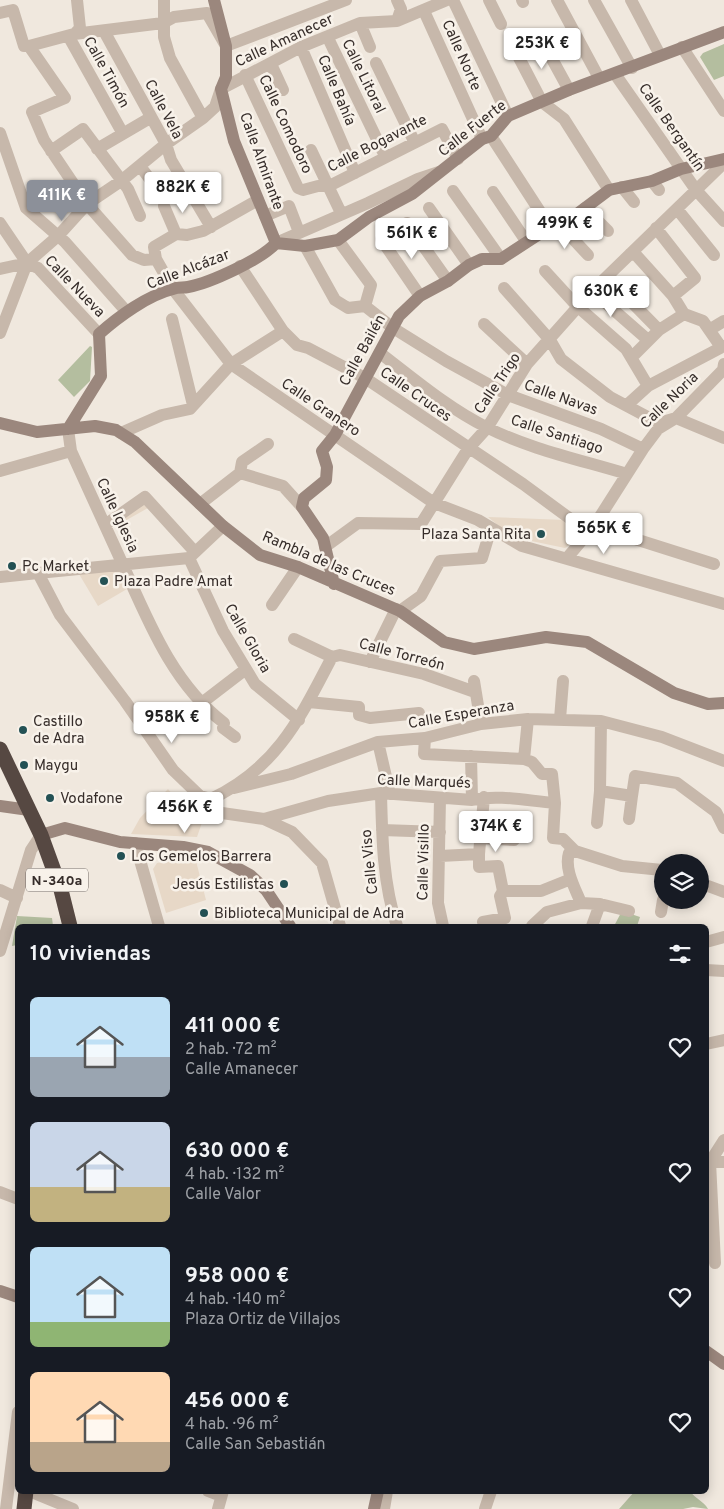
<!DOCTYPE html>
<html lang="es">
<head>
<meta charset="utf-8">
<style>
	body { margin:0; font-family:Overpass,sans-serif; background:#242831; color:#f1f3f6; height:100vh; display:flex; flex-direction:column; font-size:19px; white-space:nowrap }
	* { box-sizing:border-box; margin:0 }
	p { font-size:16px; color:#9ea1a6 }
	.icon { flex:none; width:28px; height:28px; fill:none; stroke:currentColor; stroke-width:2; stroke-linecap:round; stroke-linejoin:round }
	.map { position:relative; flex:1; overflow:hidden }
	.details { position:absolute; left:15px; top:924px; width:694px; height:570px; display:flex; flex-direction:column; background:#171b24; border-radius:8px; box-shadow:0 2px 12px #0003 }
	.details>* { flex:none }
	.tools { position:absolute; left:654px; top:854px; display:grid; gap:10px }
	.tools a { display:grid; place-items:center; width:55px; height:55px; border-radius:50%; background:#171b24; box-shadow:0 2px 12px #0003; font-size:25px }
	.price { position:absolute; translate:-50% -42px; padding:0 11px; border-radius:5px; background:#fff; color:#222; font-size:16px; line-height:32px; filter:drop-shadow(0 1px 2px #0008) }
	.price::after { content:''; position:absolute; left:50%; top:30px; width:15px; height:11px; margin-left:-8px; background:inherit; clip-path:polygon(0 0,100% 0,50% 100%) }
	.price.on { background:#8c9099; color:#fff }
	ul { padding:0; list-style:none }
	li { display:flex; align-items:center; gap:15px; height:125px; padding:0 15px }
	li span { display:grid; place-items:center; flex:none; width:140px; height:100px; border-radius:8px; color:#555 }
	li>.icon { margin-inline-start:auto }
	span .icon { width:60px; height:60px; fill:#fffc; stroke-width:1 }
	li b { font-size:21px }
	h2 { display:flex; justify-content:space-between; align-items:center; height:60px; padding:0 15px; font-size:21px }
	.map>svg:first-child { display:block }
</style>
</head>
<body>
<div class="map">
<svg width="724" height="1509" viewBox="0 0 724 1509">
	<rect width="100%" height="100%" fill="#f0e8de"/>
	<path fill="#b4be9f" d="M724,44V76L714,80L700,57L703,53Z
		M90,346L92,347L90,381L74,397L58,380Z
		M622,911L640,917L637,926H614Z
		M17,916L52,918L53,926H18L17,945L12,946Z
		M635,1491H690C695,1499 704,1501 708,1509L693,1507L683,1509H619Z"/>
	<path fill="#e7d8c7" d="M143,492L155,504L116,526L111,518Z
		M488,517L565,520L574,526L571,544L565,548L512,537Z
		M120,570L127,589L98,606L79,574Z
		M168,789L173,795L206,811L197,837L131,834L140,818Z
		M173,860L196,861L206,900L166,913L153,869L157,863Z"/>
	<g fill="none" stroke-linecap="round" stroke-linejoin="round">
		<path stroke="#c7b8ab" stroke-width="12" d="M77,0L80,28L70,39L122,132
			M164,0V37L170,58L203,118
			M453,0L508,116
			M489,0L501,24
			M522,0L523,2
			M557,0L599,78
			M594,0L632,68
			M631,0L660,55
			M424,11L482,139
			M0,13L13,10L24,46H29L65,98L32,112L44,140L87,204L132,255L144,260L156,259L173,289L231,364L434,503L478,520L522,546L724,604
			M397,21L401,9L397,0
			M360,23L370,47
			M104,31L166,144L171,160L211,227
			M540,37L569,90
			M328,38L385,156
			M29,46L74,34L163,23L174,17L207,13L226,46L346,0
			M301,47L355,173
			M682,47L724,111
			M515,50L542,102L564,119L609,190
			M376,63L414,141
			M271,64L283,90
			M615,74L696,190L724,221
			M245,75L298,188L303,190L318,186H329L442,129L458,159
			M0,133L26,208L65,242L126,311
			M491,136L550,227
			M97,149L150,118
			M311,150L341,213
			M51,151L83,129L128,189L140,216
			M140,166L155,186
			M652,181L659,190
			M622,187L634,202
			M453,191L501,259
			M493,192L526,241
			M164,206L176,234
			M429,208L469,265
			M585,208L608,231
			M677,209L714,255
			M265,216L289,206L299,232
			M0,223L27,263L38,268L99,334
			M407,223L448,281
			M561,226L588,255
			M656,228L695,278L673,296
			M381,239L420,296
			M338,240L371,285L365,306L393,328L446,361L508,395L601,429L643,449
			M276,243L368,203L418,179L439,172
			M305,246L335,300L348,308L365,306
			M630,254L636,255L673,296L684,314L703,321L721,347
			M156,259L154,247L176,234L187,235L203,231L258,200
			M240,266L283,331L297,345L308,348L365,378L523,484L580,526H594L714,564
			M0,269L27,263
			M545,271L577,306L626,349L648,386
			M607,277L659,330
			M504,288L550,340L561,359L610,397L659,423L676,418L724,438
			M592,291L648,340
			M172,319L193,405
			M484,324L527,364
			M709,330L724,321
			M0,333L27,263L58,236L87,204L121,181L166,144L203,118L215,107L221,89L301,47L360,23L397,21L447,0
			M380,353C414,379 448,408 486,427C529,449 581,460 627,474
			M632,357L659,330L684,314
			M627,405L648,386L724,346
			M68,429L71,451C88,489 106,527 123,565C149,623 173,684 224,723L223,728L235,737
			M121,433L162,415L190,409L231,364L283,331
			M0,471L71,451
			M240,473L242,462L268,444
			M200,504L240,473L283,486L302,507
			M105,525L145,497L195,552
			M325,547L358,523L421,524L468,449L487,428L527,364L592,291L724,163
			M189,558L223,631L255,684L299,720
			M567,558L594,526L643,449L658,429L676,418L723,370L724,364
			M38,573L189,558L223,526
			M0,577L38,573L60,615L125,701L173,770L200,796L211,799
			M272,605L298,567
			M400,611L421,596L440,561L482,558L491,528
			M294,639L332,657L340,655L424,674L475,692
			M370,662L396,609
			M474,681L481,724
			M203,702L246,669
			M309,702L359,707V715L370,718L419,713
			M528,719L524,759L532,762L542,774H552L555,803L553,838L563,839L575,851L569,853C564,869 575,888 581,903
			M560,719L563,681
			M601,721L600,791L632,796L635,776L677,783L716,812L724,828
			M425,738L424,754L524,759
			M378,742L390,794
			M471,756L472,800
			M234,788L291,774L378,742L425,738L481,724L528,719L601,721L662,737L724,761
			M381,793C382,838 383,884 397,926
			M440,798L438,903L443,926
			M211,799L215,812L264,819L292,832L322,863L340,926
			M211,799C277,768 300,718 332,657
			M264,819L328,801L381,793L472,800C499,794 528,801 555,803
			M629,819L632,796
			M597,823L600,791
			M382,830L440,832
			M481,838L514,840
			M135,843L159,926
			M575,851L622,866L662,870
			M479,854L484,797
			M440,856L479,854V867L498,866L503,891H541L571,879
			M700,883L724,892
			M0,890L17,898
			M600,904L629,911
			M661,912L663,900
			M483,922L505,918L500,896L503,891
			M532,926L547,912L581,903L600,904L592,926
			M706,942L724,937
			M0,951L31,850L41,835
			M706,970L724,971
			M706,1044L724,1040
			M706,1162H710L724,1140
			M0,1192L18,1199
			M715,1263L710,1162H724
			M29,1491L73,1509
			M208,1491L221,1496
			M6,1509L18,1412
			M218,1509L223,1491
			M384,1509L387,1491
			M485,1509L491,1491"/>
		<path stroke="#9b877d" stroke-width="12" d="M214,0L226,46V77L221,89L234,141L276,243
			M276,243L305,246L338,240L369,217L412,194L482,139L491,136L508,116L569,90L724,32
			M0,423L37,432L95,426L116,430L135,442L223,526L260,555L298,567L400,611L444,642L474,649L546,637L587,642L674,693L708,704L724,703
			M68,429L101,376L99,334C118,317 148,295 173,289C178,287 183,288 188,287C210,283 262,259 276,243
			M334,584L323,538L302,507L304,498L326,480L327,467L322,451L335,435L399,316L420,296L448,281L469,265L482,259H501L550,227L561,226L609,190L652,181L681,169L724,159
			M0,806L29,810
			M41,835L65,828L120,842L183,847L208,852L250,875L266,890L290,926
			M0,1291L18,1297
			M706,1351L724,1364
			M374,1509L378,1491"/>
		<path stroke="#564842" stroke-width="15" d="M0,749L41,835L61,890L70,926
			M24,1509L26,1491"/>
	</g>
	<g fill="#235154" stroke="#f8f2ea" stroke-width="2">
		<circle cx="541" cy="534" r="5"/>
		<circle cx="12" cy="566" r="5"/>
		<circle cx="104" cy="581" r="5"/>
		<circle cx="23" cy="730" r="5"/>
		<circle cx="24" cy="765" r="5"/>
		<circle cx="50" cy="798" r="5"/>
		<circle cx="121" cy="856" r="5"/>
		<circle cx="284" cy="884" r="5"/>
		<circle cx="204" cy="913" r="5"/>
	</g>
	<g text-anchor="middle" stroke-width="5" stroke-linejoin="round" paint-order="stroke">
		<rect fill="#f8f2ea" stroke="#706864" stroke-width="1" x="26" y="868.5" width="62" height="23" rx="4"/>
		<g font-size="14" font-weight="bold" fill="#362d2a">
			<text x="57" y="885">N-340a</text>
		</g>
		<g font-size="15" fill="#362d2a" stroke="#f8f2ea">
			<text transform="translate(284 40) rotate(-25)" y="5">Calle Amanecer</text>
			<text transform="translate(462 55) rotate(66)" y="5">Calle Norte</text>
			<text transform="translate(107 72) rotate(61)" y="5">Calle Timón</text>
			<text transform="translate(364 76) rotate(64)" y="5">Calle Litoral</text>
			<text transform="translate(337 90) rotate(67)" y="5">Calle Bahía</text>
			<text transform="translate(164 109) rotate(62)" y="5">Calle Vela</text>
			<text transform="translate(286 124) rotate(65)" y="5">Calle Comodoro</text>
			<text transform="translate(672 127) rotate(55)" y="5">Calle Bergantín</text>
			<text transform="translate(472 128) rotate(-38)" y="5">Calle Fuerte</text>
			<text transform="translate(377 143) rotate(-27)" y="5">Calle Bogavante</text>
			<text transform="translate(262 161) rotate(70)" y="5">Calle Almirante</text>
			<text transform="translate(188 269) rotate(-21)" y="5">Calle Alcázar</text>
			<text transform="translate(75 286) rotate(46)" y="5">Calle Nueva</text>
			<text transform="translate(362 350) rotate(-61)" y="5">Calle Bailén</text>
			<text transform="translate(497 383) rotate(-56)" y="5">Calle Trigo</text>
			<text transform="translate(416 394) rotate(35)" y="5">Calle Cruces</text>
			<text transform="translate(561 397) rotate(20)" y="5">Calle Navas</text>
			<text transform="translate(669 400) rotate(-44)" y="5">Calle Noria</text>
			<text transform="translate(321 407) rotate(34)" y="5">Calle Granero</text>
			<text transform="translate(557 434) rotate(18)" y="5">Calle Santiago</text>
			<text transform="translate(118 515) rotate(65)" y="5">Calle Iglesia</text>
			<text transform="translate(329 563) rotate(23)" y="5">Rambla de las Cruces</text>
			<text transform="translate(248 638) rotate(60)" y="5">Calle Gloria</text>
			<text transform="translate(402 654) rotate(15)" y="5">Calle Torreón</text>
			<text transform="translate(461 714) rotate(-10)" y="5">Calle Esperanza</text>
			<text transform="translate(424 781) rotate(2)" y="5">Calle Marqués</text>
			<text transform="translate(369 862) rotate(-96)" y="5">Calle Viso</text>
			<text transform="translate(423 862) rotate(-89)" y="5">Calle Visillo</text>
		</g>
		<g font-size="15" fill="#362d2a" stroke="#f8f2ea" text-anchor="start">
			<text x="531" y="539" text-anchor="end">Plaza Santa Rita</text>
			<text x="22" y="571">Pc Market</text>
			<text x="114" y="586">Plaza Padre Amat</text>
			<text x="33" y="726">Castillo<tspan x="33" dy="17">de Adra</tspan></text>
			<text x="34" y="770">Maygu</text>
			<text x="60" y="803">Vodafone</text>
			<text x="131" y="861">Los Gemelos Barrera</text>
			<text x="274" y="889" text-anchor="end">Jesús Estilistas</text>
			<text x="214" y="918">Biblioteca Municipal de Adra</text>
		</g>
	</g>
</svg>
<div class="tools">
<a><svg class="icon" aria-label="layers" viewBox="0 0 24 24"><path d="M12 4l9 5-9 5-9-5zM3 14l9 5 9-5"/></svg></a>
</div>
<b class="price" style="left:542px;top:70px">253K €</b>
<b class="price" style="left:183px;top:214px">882K €</b>
<b class="price on" style="left:62px;top:222px">411K €</b>
<b class="price" style="left:565px;top:250px">499K €</b>
<b class="price" style="left:412px;top:260px">561K €</b>
<b class="price" style="left:611px;top:318px">630K €</b>
<b class="price" style="left:604px;top:555px">565K €</b>
<b class="price" style="left:172px;top:744px">958K €</b>
<b class="price" style="left:185px;top:834px">456K €</b>
<b class="price" style="left:496px;top:853px">374K €</b>
<section class="details">
<h2>10 viviendas<svg class="icon" aria-label="filters" viewBox="0 0 24 24"><path d="M4 7h16M4 17h16"/><circle cx="9" cy="7" r="2"/><circle cx="15" cy="17" r="2"/></svg></h2>
<ul>
<li><span style="background:linear-gradient(#bfe0f5 60%,#9aa5b1 0)"><svg class="icon" aria-label="home" viewBox="0 0 24 24"><path d="M3 11l9-7 9 7M6 9v11h12V9"/></svg></span><div><b>411 000 €</b><p>2 hab. · 72 m²</p><p>Calle Amanecer</p></div><svg class="icon" aria-label="heart" viewBox="0 0 24 24"><path d="M12 20l-8-8c-3-5 5-10 8-4 3-6 11-1 8 4z"/></svg></li>
<li><span style="background:linear-gradient(#c9d6e8 65%,#c2b280 0)"><svg class="icon" aria-label="home" viewBox="0 0 24 24"><path d="M3 11l9-7 9 7M6 9v11h12V9"/></svg></span><div><b>630 000 €</b><p>4 hab. · 132 m²</p><p>Calle Valor</p></div><svg class="icon" aria-label="heart" viewBox="0 0 24 24"><path d="M12 20l-8-8c-3-5 5-10 8-4 3-6 11-1 8 4z"/></svg></li>
<li><span style="background:linear-gradient(#bfe0f5 75%,#8fb573 0)"><svg class="icon" aria-label="home" viewBox="0 0 24 24"><path d="M3 11l9-7 9 7M6 9v11h12V9"/></svg></span><div><b>958 000 €</b><p>4 hab. · 140 m²</p><p>Plaza Ortiz de Villajos</p></div><svg class="icon" aria-label="heart" viewBox="0 0 24 24"><path d="M12 20l-8-8c-3-5 5-10 8-4 3-6 11-1 8 4z"/></svg></li>
<li><span style="background:linear-gradient(#ffd9b3 70%,#b9a48a 0)"><svg class="icon" aria-label="home" viewBox="0 0 24 24"><path d="M3 11l9-7 9 7M6 9v11h12V9"/></svg></span><div><b>456 000 €</b><p>4 hab. · 96 m²</p><p>Calle San Sebastián</p></div><svg class="icon" aria-label="heart" viewBox="0 0 24 24"><path d="M12 20l-8-8c-3-5 5-10 8-4 3-6 11-1 8 4z"/></svg></li>
</ul>
</section>
</div>
</body>
</html>
